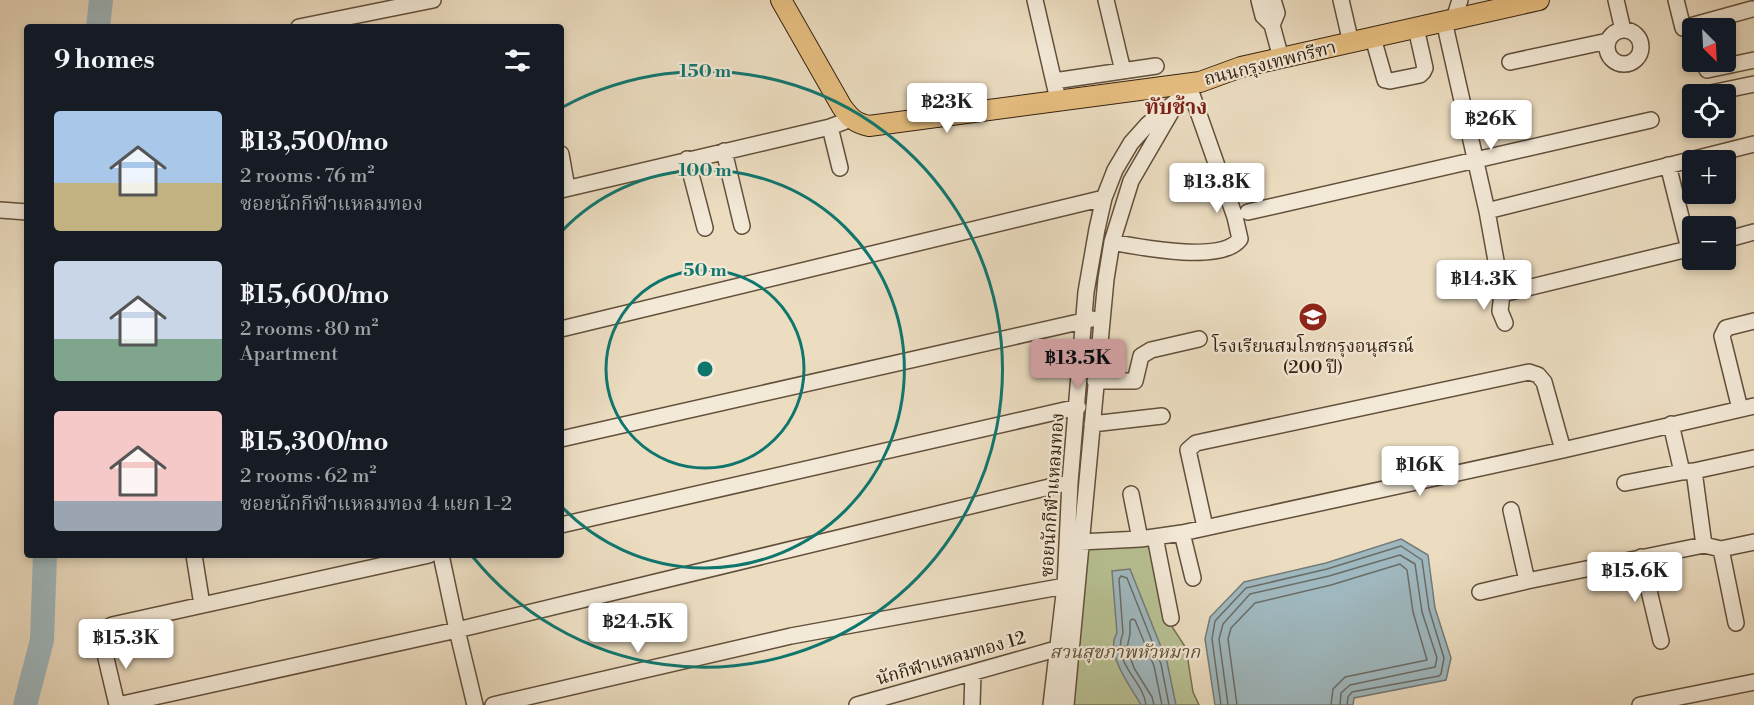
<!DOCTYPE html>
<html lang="en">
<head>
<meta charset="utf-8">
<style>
	body { margin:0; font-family:"Libre Bodoni","Noto Serif Thai",serif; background:#20242c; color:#f1f3f6; height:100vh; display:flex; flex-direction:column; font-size:22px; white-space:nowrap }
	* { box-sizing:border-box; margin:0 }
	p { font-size:20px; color:#9ea1a6 }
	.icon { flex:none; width:33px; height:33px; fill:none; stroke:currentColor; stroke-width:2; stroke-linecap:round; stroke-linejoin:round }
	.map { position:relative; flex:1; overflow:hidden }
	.panel { position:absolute; left:24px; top:24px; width:540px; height:534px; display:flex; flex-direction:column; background:#171b24; border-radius:6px; box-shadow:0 3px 9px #0003 }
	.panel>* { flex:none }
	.needle { width:39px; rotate:156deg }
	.buttons { position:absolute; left:1682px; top:18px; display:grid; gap:12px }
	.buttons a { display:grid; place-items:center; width:54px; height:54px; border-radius:6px; background:#171b24; box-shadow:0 3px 9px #0003; font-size:30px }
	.price { position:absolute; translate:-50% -51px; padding:0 14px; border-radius:6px; background:#fff; color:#222; font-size:20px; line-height:39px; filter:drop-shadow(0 2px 3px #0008) }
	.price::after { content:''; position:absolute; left:50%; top:36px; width:18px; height:14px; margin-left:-9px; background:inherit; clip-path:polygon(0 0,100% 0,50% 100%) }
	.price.active { background:#c59692; color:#111 }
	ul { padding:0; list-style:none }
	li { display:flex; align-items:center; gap:18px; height:150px; padding:0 30px }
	li span { display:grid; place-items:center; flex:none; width:168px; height:120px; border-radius:6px; color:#555 }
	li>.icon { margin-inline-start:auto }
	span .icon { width:72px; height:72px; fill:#fffc; stroke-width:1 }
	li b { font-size:26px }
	h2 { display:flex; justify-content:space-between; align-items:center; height:72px; padding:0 30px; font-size:26px }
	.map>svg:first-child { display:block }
</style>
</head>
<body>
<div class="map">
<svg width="1754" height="705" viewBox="0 0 1754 705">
	<rect width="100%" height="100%" fill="#ecddc1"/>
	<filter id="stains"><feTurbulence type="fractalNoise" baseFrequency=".00333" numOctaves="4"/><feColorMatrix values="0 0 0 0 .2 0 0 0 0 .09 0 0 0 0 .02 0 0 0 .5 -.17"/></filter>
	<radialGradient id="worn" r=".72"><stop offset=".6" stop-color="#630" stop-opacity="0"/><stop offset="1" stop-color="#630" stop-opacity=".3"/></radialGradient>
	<path fill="#b8c193" stroke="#767050" stroke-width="1.5" d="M1080,542L1152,543L1165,616L1186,648L1193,692L1199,705H1066Z"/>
	<path fill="#9fb8bf" stroke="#747b78" stroke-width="1.5" d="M1401,539L1428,555L1435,608L1451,658L1446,680L1354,698L1353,705H1215L1205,639L1210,617L1244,582L1326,563Z
		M1130,569L1167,662L1176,705H1141C1131,687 1104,653 1117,633L1112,571Z"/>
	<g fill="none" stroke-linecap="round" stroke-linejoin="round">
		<path stroke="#6a6c66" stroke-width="1.5" d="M1146,705C1143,679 1111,664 1123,633L1119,579L1121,576L1127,578L1161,664L1169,705
			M1154,705L1152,697L1134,668L1127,648L1130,634V621L1132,619L1135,620L1154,666L1162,705
			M1221,705L1212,639L1215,621L1246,588L1327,569L1401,546L1422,560L1429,609L1444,658L1441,674L1439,676L1352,692L1348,697L1347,705
			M1228,705L1219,639L1223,624L1250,594L1329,576L1400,555L1415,564L1422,612L1437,658L1435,667L1350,685L1341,693L1340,705
			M1237,705L1228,639L1231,628L1255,603L1331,585L1400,564L1407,570L1413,612L1427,660L1345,677L1333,689L1331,705"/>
		<path stroke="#9fb8bf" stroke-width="24" d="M98,27L101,0
			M25,705L42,640L45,555"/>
		<g stroke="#624f3b" stroke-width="18">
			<path id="minor" d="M1035,0L1056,91
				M1106,0L1123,71
				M1259,0L1263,16L1272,25L1281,58
				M1341,0L1351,43
				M1616,0L1623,30
				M1676,0L1683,28L1752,9
				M1454,19L1460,0
				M1444,21L1487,211L1502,294L1692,248
				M1272,25L1277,13L1273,0
				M299,27L433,0
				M1607 47a17 17 0 1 1 34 0a17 17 0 1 1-34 0Z
				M1373,38L1385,80L1390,81L1420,75L1423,72L1425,68L1416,28
				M1510,62L1608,41
				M1707,70L1754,60
				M1054,81L1156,66
				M1706,94L1754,84
				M830,127L840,168
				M724,151L742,226
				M561,154L567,188
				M687,159L705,228
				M1668,165L1689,249
				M561,190L830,127L851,119
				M0,210L27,212
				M1487,211L1754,144
				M1248,212L1651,120
				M1725,240L1754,232
				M1112,242C1139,247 1222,264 1240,239L1235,217L1190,89
				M1502,294L1500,311L1505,323
				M561,329L1104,198
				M1095,381H1135L1141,356L1151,350L1199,339
				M1740,409L1722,336L1726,328L1754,321
				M1092,424L1162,416
				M1671,424L1682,472L1694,471L1704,545
				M561,439L1092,319
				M1694,471L1754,458
				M1625,483L1682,472
				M1131,494L1140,539
				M1511,510L1527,581L1704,545L1721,549L1754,542
				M561,525L1078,407
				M1205,527L1188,450L1196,443L1529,372L1538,375L1544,382L1563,450
				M1182,533L1193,578
				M1155,537L1171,618
				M1080,542L1140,539L1182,533L1563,450L1754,406
				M1721,549L1736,623
				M194,555L202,605
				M441,555L457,630L475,705
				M1641,557L1661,641
				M1480,592L1527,581
				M117,705L101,637L105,629L112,625L429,555
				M118,705L457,630L1070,482
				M493,705L791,636L1065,586
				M857,705L1056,649
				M972,705L973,673
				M1051,705L1065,586L1070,482L1086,292L1097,229L1104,198L1115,170L1131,143L1148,124L1200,82
				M1066,705L1106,279L1112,242L1131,181L1174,107
				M1640,705L1754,682"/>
		</g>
		<g stroke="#34200e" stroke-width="22">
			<path id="major" d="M781,0L842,107C850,118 855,123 869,126L1200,82L1241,67L1539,0"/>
		</g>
		<use href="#minor" stroke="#f3e9d7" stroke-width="15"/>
		<use href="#major" stroke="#e6be80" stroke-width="20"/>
	</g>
	<g fill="none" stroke="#0f766e" stroke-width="3">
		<circle cx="705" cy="369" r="99"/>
		<path d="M562 231A199 199 0 1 1 562 507"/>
		<path d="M563 107A298 298 0 1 1 473 557"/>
	</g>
	<defs>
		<g id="school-disc" transform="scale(1.5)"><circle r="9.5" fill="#8f2418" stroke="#f3e9d7"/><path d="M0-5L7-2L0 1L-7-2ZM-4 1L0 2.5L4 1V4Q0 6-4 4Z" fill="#fff"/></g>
	</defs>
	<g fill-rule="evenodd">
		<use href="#school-disc" x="1313" y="317"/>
	</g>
	<g text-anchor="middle" stroke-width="4.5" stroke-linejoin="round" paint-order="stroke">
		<g font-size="18" fill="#34200e" stroke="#f3e9d7">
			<text transform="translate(1270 63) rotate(-14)" y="6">ถนนกรุงเทพกรีฑา</text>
			<text transform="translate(1052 495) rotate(-86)" y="6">ซอยนักกีฬาแหลมทอง</text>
			<text transform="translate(951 658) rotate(-16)" y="6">นักกีฬาแหลมทอง 12</text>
		</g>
		<g font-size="18" fill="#34200e" stroke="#f3e9d7">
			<text x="1313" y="352">โรงเรียนสมโภชกรุงอนุสรณ์<tspan x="1313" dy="21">(200 ปี)</tspan></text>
		</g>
		<g font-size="18" font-style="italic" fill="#5c5036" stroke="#f3e9d7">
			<text x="1125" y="658">สวนสุขภาพหัวหมาก</text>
		</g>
		<g font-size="21" font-weight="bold" fill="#7a1f14" stroke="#f3e9d7">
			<text x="1176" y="114">ทับช้าง</text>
		</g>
	</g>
	<circle cx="705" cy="369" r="9" fill="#0f766e" stroke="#f3e9d7" stroke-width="3"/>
	<g font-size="18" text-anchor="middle" font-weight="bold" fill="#0f766e" stroke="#f3e9d7" stroke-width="4.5" stroke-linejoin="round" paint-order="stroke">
		<text x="705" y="77">150 m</text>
		<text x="705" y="176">100 m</text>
		<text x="705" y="276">50 m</text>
	</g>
	<rect width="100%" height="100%" filter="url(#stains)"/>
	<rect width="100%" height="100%" fill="url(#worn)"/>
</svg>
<div class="buttons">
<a><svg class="needle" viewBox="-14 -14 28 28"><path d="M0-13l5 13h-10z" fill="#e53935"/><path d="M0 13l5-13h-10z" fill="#9ea1a6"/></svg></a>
<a><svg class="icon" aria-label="locate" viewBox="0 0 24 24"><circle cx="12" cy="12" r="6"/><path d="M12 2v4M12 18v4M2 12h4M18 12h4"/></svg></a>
<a>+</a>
<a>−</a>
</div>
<b class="price" style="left:947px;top:134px">฿23K</b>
<b class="price" style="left:1491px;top:151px">฿26K</b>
<b class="price" style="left:1217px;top:214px">฿13.8K</b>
<b class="price" style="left:1484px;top:311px">฿14.3K</b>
<b class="price active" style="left:1078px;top:390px">฿13.5K</b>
<b class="price" style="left:1420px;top:497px">฿16K</b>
<b class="price" style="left:1635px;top:603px">฿15.6K</b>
<b class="price" style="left:638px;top:654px">฿24.5K</b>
<b class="price" style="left:126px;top:670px">฿15.3K</b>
<section class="panel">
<h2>9 homes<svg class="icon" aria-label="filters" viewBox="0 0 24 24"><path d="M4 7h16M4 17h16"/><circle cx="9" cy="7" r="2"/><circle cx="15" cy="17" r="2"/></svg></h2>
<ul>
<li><span style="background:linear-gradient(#a9c7e8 60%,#c2b280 0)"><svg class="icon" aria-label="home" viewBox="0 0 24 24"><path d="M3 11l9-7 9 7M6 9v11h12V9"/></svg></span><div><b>฿13,500/mo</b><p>2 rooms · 76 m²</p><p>ซอยนักกีฬาแหลมทอง</p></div></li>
<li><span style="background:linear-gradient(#c9d6e8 65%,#7fa58c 0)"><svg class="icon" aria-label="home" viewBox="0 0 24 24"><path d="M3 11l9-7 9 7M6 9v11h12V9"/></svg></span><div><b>฿15,600/mo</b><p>2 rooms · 80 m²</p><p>Apartment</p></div></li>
<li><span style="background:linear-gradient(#f6c9c9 75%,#9aa5b1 0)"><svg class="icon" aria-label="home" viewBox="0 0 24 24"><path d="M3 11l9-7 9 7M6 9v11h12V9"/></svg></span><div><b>฿15,300/mo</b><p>2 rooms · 62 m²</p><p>ซอยนักกีฬาแหลมทอง 4 แยก 1-2</p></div></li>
</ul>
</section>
</div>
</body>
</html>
